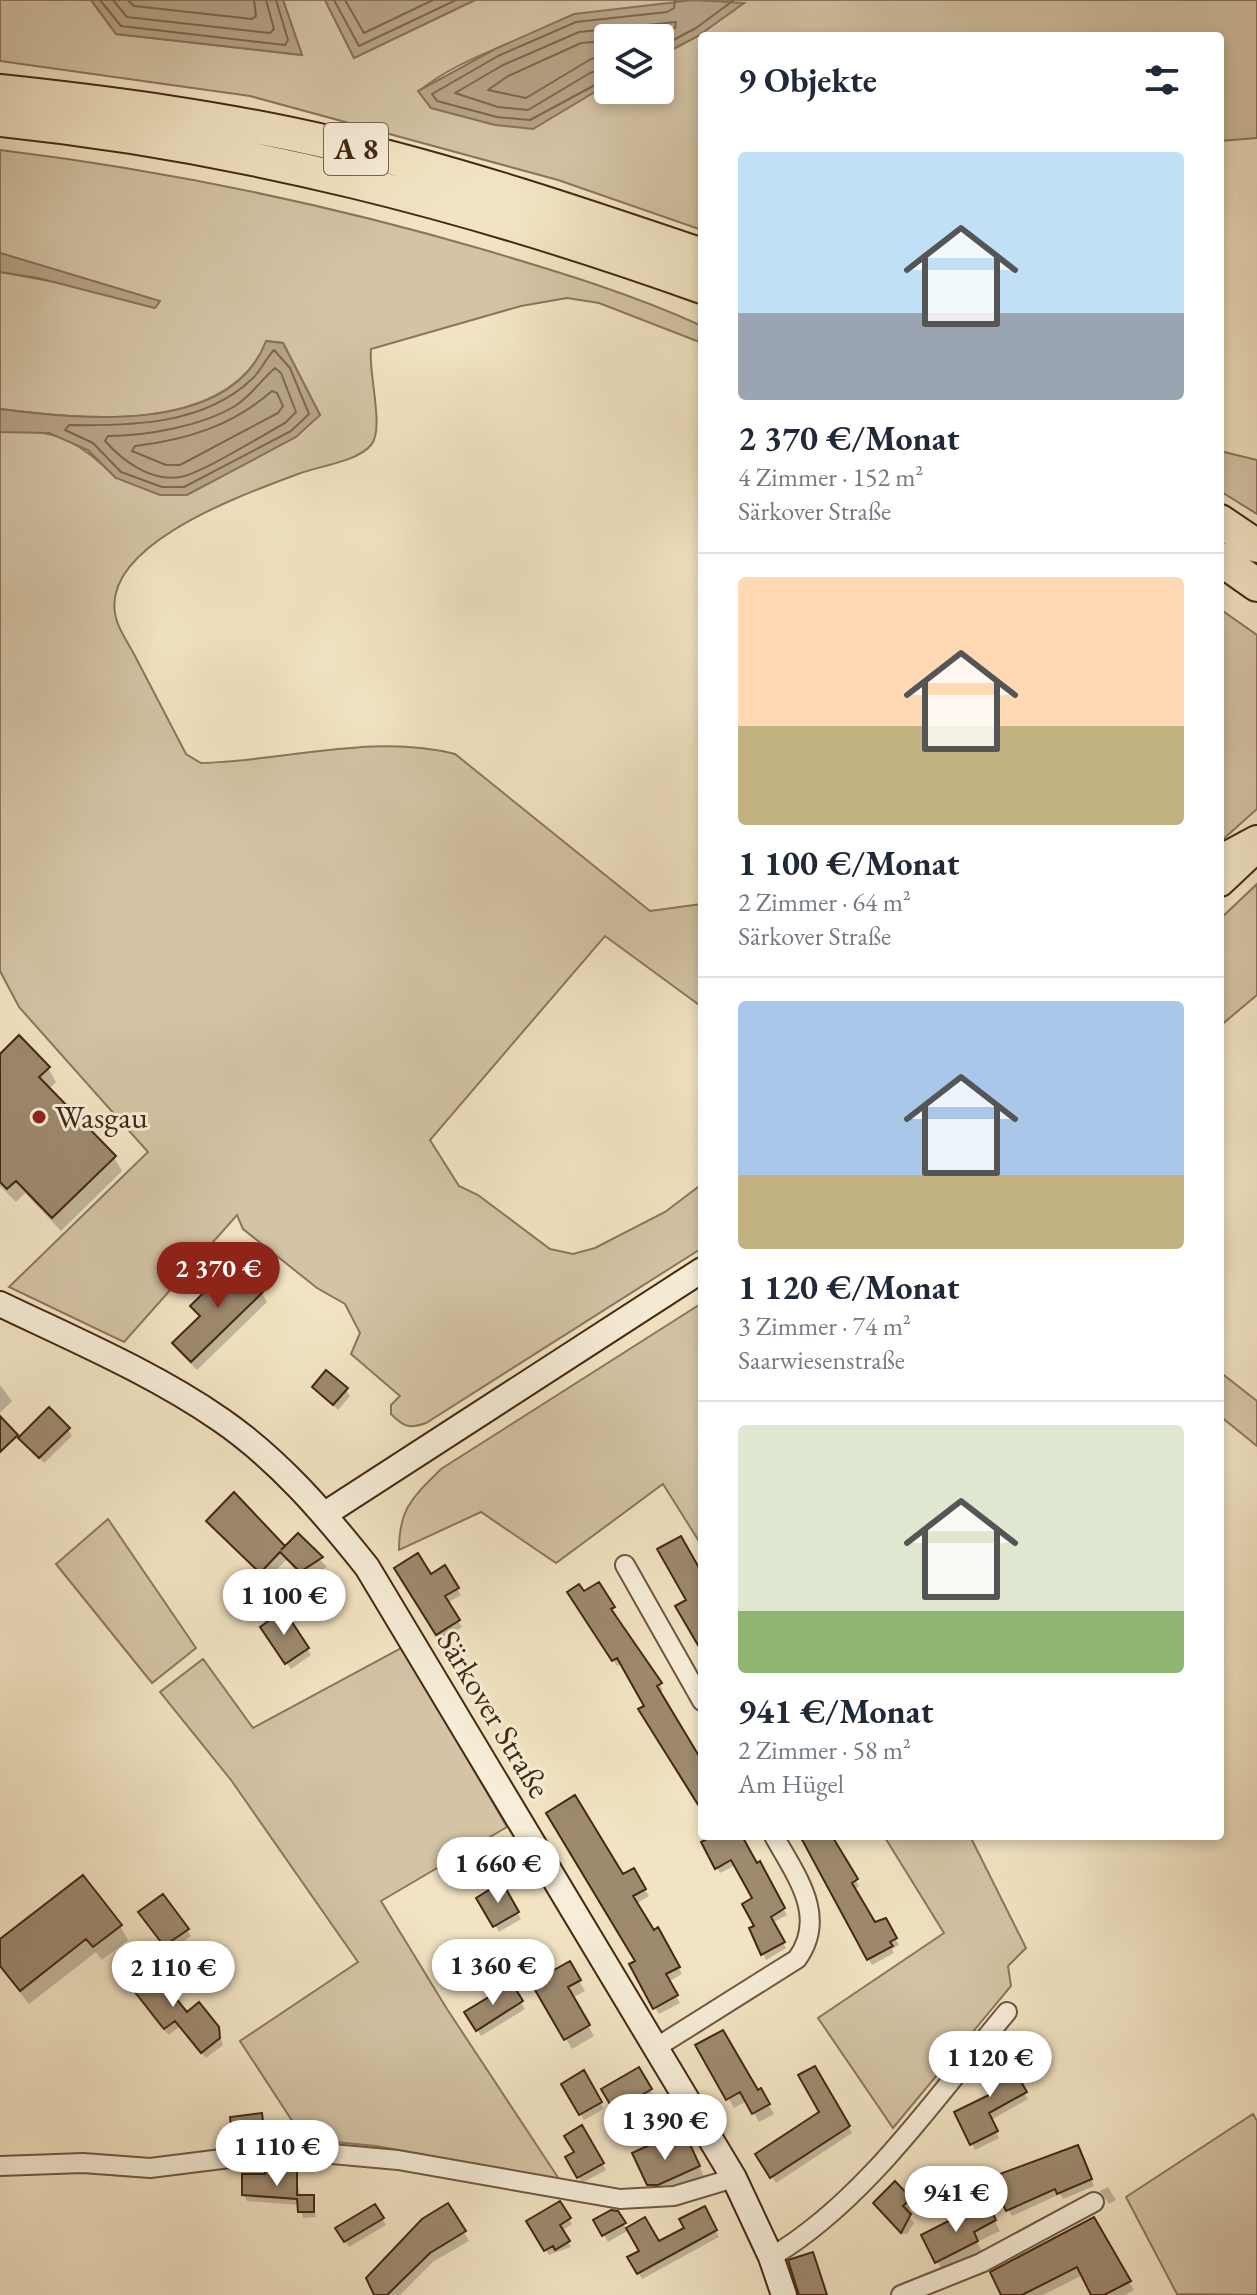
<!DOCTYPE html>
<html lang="de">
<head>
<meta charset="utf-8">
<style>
	body { margin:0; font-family:"EB Garamond",serif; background:#f2f2f3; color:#1f2937; height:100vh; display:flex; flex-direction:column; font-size:30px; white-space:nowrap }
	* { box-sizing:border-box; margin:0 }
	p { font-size:26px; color:#747a83 }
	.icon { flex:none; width:44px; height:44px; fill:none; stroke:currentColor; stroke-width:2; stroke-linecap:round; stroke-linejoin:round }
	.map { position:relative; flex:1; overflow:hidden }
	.sheet { position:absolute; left:698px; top:32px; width:526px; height:1808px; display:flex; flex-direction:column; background:#fff; border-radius:8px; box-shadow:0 4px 12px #0003 }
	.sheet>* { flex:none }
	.buttons { position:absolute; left:594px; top:24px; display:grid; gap:16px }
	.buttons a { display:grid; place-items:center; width:80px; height:80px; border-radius:8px; background:#fff; box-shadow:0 4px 12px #0003; font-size:40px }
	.price { position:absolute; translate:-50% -68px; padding:0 18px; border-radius:28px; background:#fff; color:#222; font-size:26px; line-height:52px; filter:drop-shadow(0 2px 4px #0008) }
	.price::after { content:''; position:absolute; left:50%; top:48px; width:24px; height:18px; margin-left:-12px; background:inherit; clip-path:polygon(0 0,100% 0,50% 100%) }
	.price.active { background:#8f2418; color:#fff }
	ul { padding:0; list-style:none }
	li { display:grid; align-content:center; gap:16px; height:424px; padding:0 40px }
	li+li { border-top:2px solid #e0e1e3 }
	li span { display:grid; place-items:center; height:248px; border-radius:8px; color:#555 }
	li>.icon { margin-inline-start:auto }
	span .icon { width:144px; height:144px; fill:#fffc; stroke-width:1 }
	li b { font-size:34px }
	h2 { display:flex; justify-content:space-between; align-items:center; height:96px; padding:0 40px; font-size:34px }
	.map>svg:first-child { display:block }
</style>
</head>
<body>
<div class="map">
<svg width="1257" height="2295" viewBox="0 0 1257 2295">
	<rect width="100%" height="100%" fill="#f2e4c3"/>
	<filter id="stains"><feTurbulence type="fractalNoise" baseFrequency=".0025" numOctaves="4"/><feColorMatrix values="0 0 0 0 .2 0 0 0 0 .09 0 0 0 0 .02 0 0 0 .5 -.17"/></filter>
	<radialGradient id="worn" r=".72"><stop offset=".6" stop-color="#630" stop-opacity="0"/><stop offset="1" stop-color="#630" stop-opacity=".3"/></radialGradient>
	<path fill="#d4c4a5" stroke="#8c765c" stroke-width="2" fill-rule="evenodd" d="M0,0H91L116,34L302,55L283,0H325L354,58L475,0H1257V138L1220,141V36H702V230L558,180L250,96L0,61ZM694,0L742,4L698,36L660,56V90H608V84L599,89L431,108L419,91C482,40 613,11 694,0Z
		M0,150C164,170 327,204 485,250C559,272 632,294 702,326V343L599,303L567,298L521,306L371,349C368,373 385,429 371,445C357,462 318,466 298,474C245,494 97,545 116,618C119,631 129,644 135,656C152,689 169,721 186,754L201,763C284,761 374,733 455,754L650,911L702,904V1007L605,936L430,1140L459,1186L478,1195L550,1249L573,1254L595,1248L665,1212L702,1184V1248L426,1423C409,1429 404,1427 391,1414V1405L400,1396L351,1354L360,1333L345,1304L317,1288L243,1229L237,1215L124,1342L9,1287L148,1152L19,1007L0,971V432C54,427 80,441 116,478L320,415L283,343L267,341C227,436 82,419 0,409V272L159,301L0,253Z
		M1220,451L1257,460V514L1220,491Z
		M1220,609L1257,635V809L1220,842Z
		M1257,884V995L1220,1026V919Z
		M702,1303V1546L663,1484L556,1563L481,1512L399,1550C399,1508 413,1497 441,1469Z
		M1220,1372L1257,1401V1446L1220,1416Z
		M108,1519L196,1648L152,1683L56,1564Z
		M403,1647L507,1827L381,1901L447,2009L559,2179L376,2146L304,2139L240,2041L358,1962L231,1780L160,1692L203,1659L253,1728Z
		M884,1836H970L1026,1948L1008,1966L1011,1986L893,2128L818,2018L944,1933Z
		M1253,2114L1257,2121V2295L1177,2294L1126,2197Z"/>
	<path fill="#b7a487" stroke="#897259" stroke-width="2" d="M91,0H283L302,55L116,34Z
		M325,0H475L354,58Z
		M694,0L744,3L698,36L660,56V38H608V84L533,129L495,125L431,108L418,91L495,49L574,14Z
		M0,253L160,301L155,308L38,278L0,272Z
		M266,341L283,343L320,415L296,437L187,495H160L116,478L88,450L49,433L0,432V409C80,419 230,436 266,341Z"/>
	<path fill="#0003" d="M0,1057L48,1068L56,1082L48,1090L114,1157L122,1171L61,1231L25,1193L16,1202L0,1186Z
		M262,1293L267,1302L197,1370L180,1353L175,1343L200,1318L192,1306Z
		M0,1385L12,1401L0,1413Z
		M314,1387L346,1390L350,1396L338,1410Z
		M68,1429L72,1436L44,1463L21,1438Z
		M208,1521L285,1549L298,1536L327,1567L306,1580L286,1560L266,1581Z
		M445,1568L461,1595L447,1603L462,1627L441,1641L396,1569L430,1577Z
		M598,1585L616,1614L613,1616L660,1685L663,1690L659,1692L702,1761V1809L622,1663L617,1666L569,1592L583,1594Z
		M283,1613L311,1655L291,1669L266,1634Z
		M711,1836H740L787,1915L772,1923L786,1948L766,1960L752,1929L756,1927L755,1899L736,1865L720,1873L703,1843Z
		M800,1836H831L859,1886L854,1890L874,1924L885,1920L899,1945L892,1949L894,1953L872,1965L832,1896L836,1894Z
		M633,1871L649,1896L636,1904L653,1933L657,1930L682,1974L668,1982L680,2003L659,2014L632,1965L637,1962L622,1877Z
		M501,1885L521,1919L499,1932L479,1898Z
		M145,1919L187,1930L191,1936L169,1952Z
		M120,1926L128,1940L102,1960L96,1952L29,2004L0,1967V1941Z
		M569,1964L585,1991L572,1998L594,2036L572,2049L534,1984Z
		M129,1984L157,1986L186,2014L217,2028L223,2045L206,2058L180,2026L169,2035L156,2022Z
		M511,1986L525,2009L481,2036L467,2013Z
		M698,2046L757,2092L760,2091L774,2114L759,2122L747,2101L734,2108Z
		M1003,2055L1028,2099L991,2120L999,2138L975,2150L957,2112L994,2094Z
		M815,2068L852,2133L776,2183L757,2155L822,2113Z
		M638,2070L654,2097L619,2116L604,2090Z
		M583,2073L604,2109L584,2120L563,2084Z
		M261,2116L268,2145L239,2148L235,2141Z
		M581,2128L606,2170L582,2183L568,2158L577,2153Z
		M663,2153H693L704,2177L665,2195H655L649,2185Z
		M1081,2154L1094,2186L1063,2199L1060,2194L1012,2216L1008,2210Z
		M296,2172L300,2197H312L316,2217L303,2218L300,2205L247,2201L244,2195Z
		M1108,2187L1116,2200L1109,2204L1100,2191Z
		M910,2199L913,2206L906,2212L914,2223L907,2234H903L875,2203Z
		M558,2203L572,2224L562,2231L571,2247L549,2255L528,2221Z
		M374,2206L386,2225L349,2247L338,2229Z
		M448,2206L469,2241L434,2261L400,2295H376Z
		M988,2208L1000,2231L977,2242L982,2251L943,2272L924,2236Z
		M704,2209L719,2237L642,2279L630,2258L642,2252L629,2230L608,2242L596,2221L617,2213L627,2230L644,2220L658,2244L686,2229Z
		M1093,2219L1134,2290L1125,2295H1093L1083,2275L1043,2295H1004Z
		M812,2254L818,2264L828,2295H800Z"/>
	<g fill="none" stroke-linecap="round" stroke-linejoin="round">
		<path stroke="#7e664d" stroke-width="2" d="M100,0L121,26L285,45L288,40L276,0
			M113,0L127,17L270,33L274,29L266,0
			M128,0L134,6L252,19L256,16L254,0
			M334,0L359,46L456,0
			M345,0L364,33L433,0
			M608,41L581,43L508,76L488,90L526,98L591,59L608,55
			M660,47L696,28L734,0
			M608,67L590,73L528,110L498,107L455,93L503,65L579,32L676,22L675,28L656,38
			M608,78L530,120L497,117L437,101L432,94L498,56L576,22L667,12L674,8L675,0
			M274,350L290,368L309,414L291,431L184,487H162L121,472L93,443L65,430L69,425C131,426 204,425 252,379C261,371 266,358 274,350Z
			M275,368L281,373L296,412L285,423C263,435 200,474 180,477C151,482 123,461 105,441L108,436C146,436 202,426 235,406C251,396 261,380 275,368Z
			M272,391L277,393L283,406L278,413L180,465H166L132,451L135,446C186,440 232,426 272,391Z"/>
	</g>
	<path fill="#9e8a6f" stroke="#442813" stroke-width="2" d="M19,1035L50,1067L39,1077L116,1156L52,1218L16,1181L7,1189L0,1182V1054Z
		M235,1262L263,1292L191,1362L172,1343L200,1316L190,1306Z
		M326,1370L348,1388L333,1405L312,1387Z
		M49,1407L70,1428L39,1458L18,1438Z
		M0,1416L18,1435L0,1452Z
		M234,1492L285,1546L281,1550L298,1533L323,1557L300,1572L280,1552L260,1573L206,1521Z
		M681,1536L702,1573V1652L675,1606L686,1600L657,1549Z
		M418,1553L431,1574L445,1565L459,1588L445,1596L460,1620L436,1635L394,1568Z
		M599,1582L615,1607L611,1609L662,1683L657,1686L702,1761V1811L638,1709L644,1706L617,1658L612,1661L567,1592L579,1584L584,1591Z
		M284,1610L309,1648L285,1664L260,1627Z
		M575,1795L623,1874L634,1868L646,1889L633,1896L654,1930L658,1927L680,1967L666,1974L678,1995L653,2009L629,1964L635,1961L546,1813Z
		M713,1836H742L757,1863L760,1861L785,1908L771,1917L785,1942L761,1955L749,1928L754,1926L742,1904L752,1898L731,1860L715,1869L701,1842Z
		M800,1836H832L858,1879L852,1883L875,1922L886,1918L897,1938L890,1942L893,1946L867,1960Z
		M83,1875L122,1925L93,1947L86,1939L20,1991L0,1966V1939Z
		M502,1882L519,1912L493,1927L476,1898Z
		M163,1894L189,1929L164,1946L138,1912Z
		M570,1961L581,1980L568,1987L590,2025L564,2040L531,1983Z
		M141,1963L157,1983L161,1980L187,2012L199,2002L219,2027L220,2038L201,2053L175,2021L164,2029L123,1977Z
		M512,1983L523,2001L476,2031L464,2012Z
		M723,2030L758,2090L761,2088L770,2104L752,2114L740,2092L726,2100L695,2045Z
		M1004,2052L1027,2092L989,2113L998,2131L970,2145L954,2112L991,2094L977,2068Z
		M815,2066L850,2126L770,2178L755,2154L819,2112L798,2075Z
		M639,2067L652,2089L614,2111L601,2089Z
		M584,2070L602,2102L579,2115L561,2084Z
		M262,2113L265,2139L233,2142L230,2117Z
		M582,2125L604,2163L577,2178L565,2157L574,2152L564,2136Z
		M688,2140L700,2166L658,2185H647L632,2153L658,2141L663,2151Z
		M1078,2145L1092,2179L1057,2194L1055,2189L1006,2211L996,2188L1002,2186L997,2175Z
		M265,2170H297V2195H314V2212H298L297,2199L242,2195V2174H265Z
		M895,2181L911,2198L903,2206L911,2214L901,2233L873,2203Z
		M560,2201L571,2218L560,2225L570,2241L555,2250L553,2246L544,2251L526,2221Z
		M448,2203L466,2231L430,2253L387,2295H374L366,2278L422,2219Z
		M375,2204L384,2218L344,2242L335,2228Z
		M705,2206L717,2230L637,2274L627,2257L639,2251L626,2228L645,2217L659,2241L684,2228L679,2219Z
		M989,2206L996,2220L974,2232L978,2241L935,2263L921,2235L964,2213L966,2217Z
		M611,2210L618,2211L626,2223L602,2236L593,2220Z
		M1094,2217L1131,2281L1104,2295H1091L1077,2267L1022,2295H1001L990,2272Z
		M813,2252L827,2295H799L788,2260Z"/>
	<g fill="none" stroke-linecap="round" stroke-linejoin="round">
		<g stroke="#70573f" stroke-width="22">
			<path id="minor" d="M625,1565L702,1701
				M657,2047L797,1959C828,1916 796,1876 774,1836
				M0,2166L83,2163L150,2168L254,2155L321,2153L398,2160L620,2199L674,2196L734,2178
				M771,2257C865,2202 937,2095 1007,2012
				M901,2295L981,2263L1094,2202"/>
		</g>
		<g stroke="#442813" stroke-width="28">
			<path id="secondary" d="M0,1304C75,1340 153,1373 221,1420C279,1460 324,1513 367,1567L734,2178L771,2257L784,2295
				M325,1514L702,1270"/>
		</g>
		<g stroke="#442813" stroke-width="32">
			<path id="primary" d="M1220,882L1254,850"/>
		</g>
		<g stroke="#442813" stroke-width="36">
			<path id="motorway" d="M0,91C113,103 226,118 336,144C460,173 581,214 702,255
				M0,120C242,145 473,205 702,287
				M1220,521L1257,546
				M1220,559L1257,585
				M1220,862L1257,842"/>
		</g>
		<use href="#minor" stroke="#f7edd8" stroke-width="18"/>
		<use href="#secondary" stroke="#f7edd8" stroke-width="24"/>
		<use href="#primary" stroke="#f2e4c3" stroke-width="28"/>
		<use href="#motorway" stroke="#f2e4c3" stroke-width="32"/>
	</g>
	<circle fill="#8f2418" stroke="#f7edd8" stroke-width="3" cx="39" cy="1117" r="8"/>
	<g text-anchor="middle" stroke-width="6" stroke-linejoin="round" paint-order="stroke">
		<rect fill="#f7edd8" stroke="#7a634e" stroke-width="2" x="324" y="123" width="64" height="52" rx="6"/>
		<g font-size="30" font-weight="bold" fill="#442813">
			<text x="356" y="159">A 8</text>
		</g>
		<g font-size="32" fill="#442813" stroke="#f7edd8" text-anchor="start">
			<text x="55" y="1128">Wasgau</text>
		</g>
		<g font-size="32" fill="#442813" stroke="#f7edd8">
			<text transform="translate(494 1714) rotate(59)" y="11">Särkover Straße</text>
		</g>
	</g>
	<rect width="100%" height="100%" filter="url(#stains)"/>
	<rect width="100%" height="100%" fill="url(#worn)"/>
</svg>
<div class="buttons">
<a><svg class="icon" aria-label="layers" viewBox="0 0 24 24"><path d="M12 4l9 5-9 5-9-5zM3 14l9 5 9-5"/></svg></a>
</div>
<b class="price active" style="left:218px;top:1310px">2 370 €</b>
<b class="price" style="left:284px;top:1637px">1 100 €</b>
<b class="price" style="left:498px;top:1905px">1 660 €</b>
<b class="price" style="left:493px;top:2007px">1 360 €</b>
<b class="price" style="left:173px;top:2009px">2 110 €</b>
<b class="price" style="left:990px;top:2099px">1 120 €</b>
<b class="price" style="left:665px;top:2162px">1 390 €</b>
<b class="price" style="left:277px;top:2188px">1 110 €</b>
<b class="price" style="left:956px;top:2234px">941 €</b>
<section class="sheet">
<h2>9 Objekte<svg class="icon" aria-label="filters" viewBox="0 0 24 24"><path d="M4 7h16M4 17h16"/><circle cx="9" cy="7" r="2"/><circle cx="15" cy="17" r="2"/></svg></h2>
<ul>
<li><span style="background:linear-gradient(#bfe0f5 65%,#9aa5b1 0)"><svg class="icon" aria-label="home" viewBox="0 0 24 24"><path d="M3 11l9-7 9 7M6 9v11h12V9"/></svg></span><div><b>2 370 €/Monat</b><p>4 Zimmer · 152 m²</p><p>Särkover Straße</p></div></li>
<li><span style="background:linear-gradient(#ffd9b3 60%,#c2b280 0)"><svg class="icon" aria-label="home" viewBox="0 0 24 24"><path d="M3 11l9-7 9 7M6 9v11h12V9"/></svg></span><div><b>1 100 €/Monat</b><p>2 Zimmer · 64 m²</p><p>Särkover Straße</p></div></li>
<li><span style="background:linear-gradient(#a9c7e8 70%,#c2b280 0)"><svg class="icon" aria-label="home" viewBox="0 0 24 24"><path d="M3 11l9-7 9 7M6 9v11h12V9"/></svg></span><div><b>1 120 €/Monat</b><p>3 Zimmer · 74 m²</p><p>Saarwiesenstraße</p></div></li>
<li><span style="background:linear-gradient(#dfe7d0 75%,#8fb573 0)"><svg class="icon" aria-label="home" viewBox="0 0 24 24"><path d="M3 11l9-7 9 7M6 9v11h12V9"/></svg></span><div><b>941 €/Monat</b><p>2 Zimmer · 58 m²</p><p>Am Hügel</p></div></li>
</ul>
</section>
</div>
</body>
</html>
